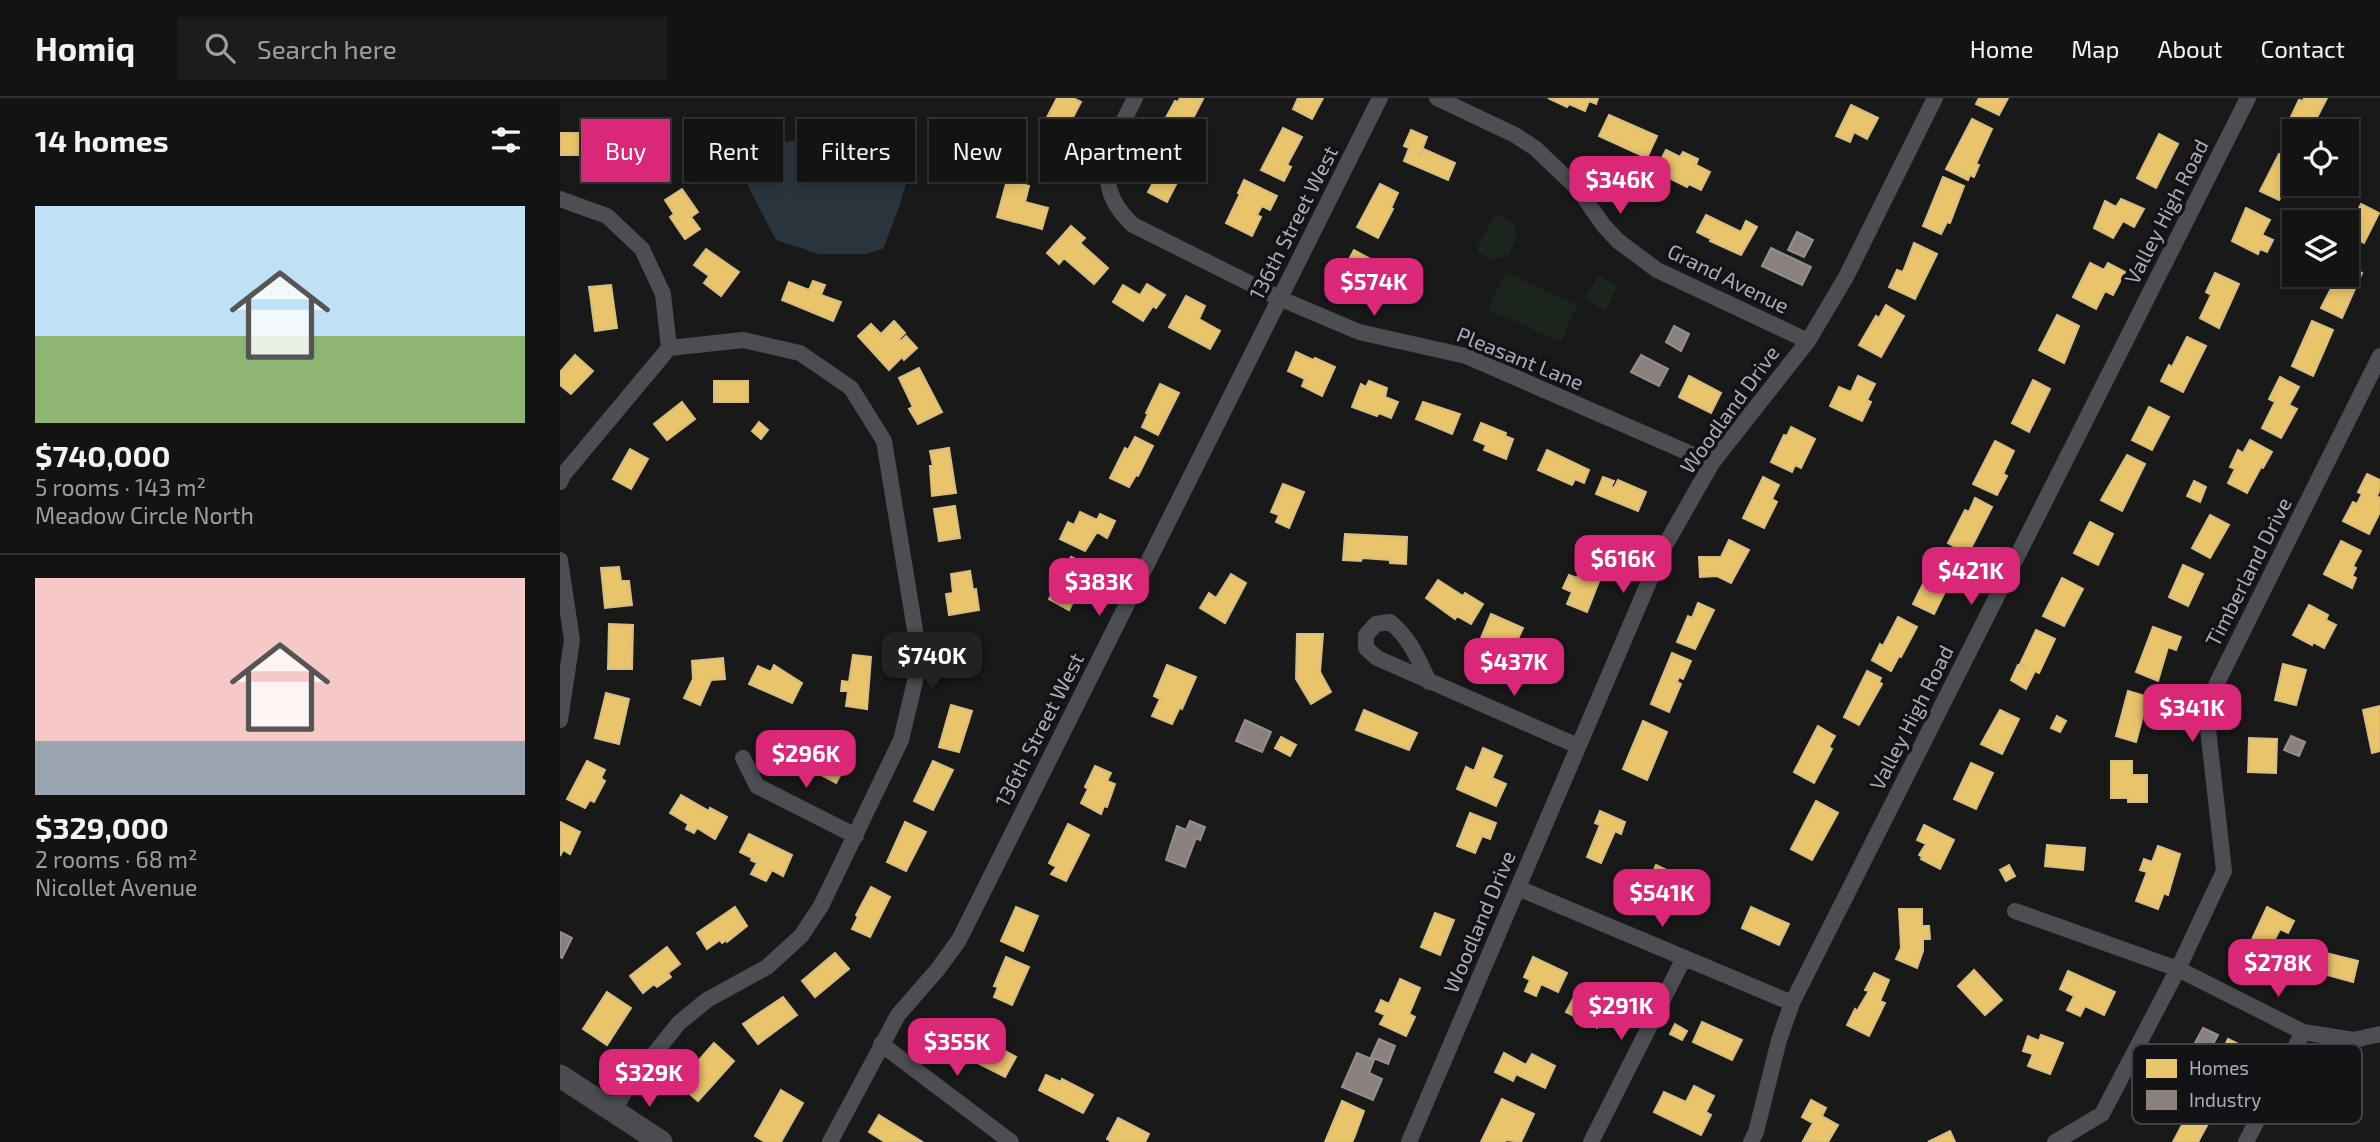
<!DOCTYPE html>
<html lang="en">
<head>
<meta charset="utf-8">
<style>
	body { margin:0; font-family:"Exo 2",sans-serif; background:#1c1c1d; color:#f1f3f6; height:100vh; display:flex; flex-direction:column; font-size:26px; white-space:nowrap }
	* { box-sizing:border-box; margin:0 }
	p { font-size:23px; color:#9d9ea0 }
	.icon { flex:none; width:38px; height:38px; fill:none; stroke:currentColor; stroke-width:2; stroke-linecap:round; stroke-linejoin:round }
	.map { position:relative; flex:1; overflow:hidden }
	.side { display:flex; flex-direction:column; background:#131314; width:560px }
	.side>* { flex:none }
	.banner { position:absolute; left:21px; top:21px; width:665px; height:63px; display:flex; gap:14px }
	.fabs { position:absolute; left:1722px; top:21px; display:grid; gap:14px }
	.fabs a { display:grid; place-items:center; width:77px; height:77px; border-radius:0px; background:#131314; box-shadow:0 4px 10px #0003,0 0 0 2px #323234; font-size:35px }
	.price { position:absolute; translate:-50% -60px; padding:0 16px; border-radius:14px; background:#db2777; color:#fff; font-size:23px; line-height:46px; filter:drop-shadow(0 2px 4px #0008) }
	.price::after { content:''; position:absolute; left:50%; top:42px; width:21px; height:16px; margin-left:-10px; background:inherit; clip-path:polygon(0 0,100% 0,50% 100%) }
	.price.active { background:#222; color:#fff }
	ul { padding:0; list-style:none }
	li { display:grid; align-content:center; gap:14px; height:371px; padding:0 35px }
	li+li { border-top:2px solid #323234 }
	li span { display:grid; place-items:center; height:217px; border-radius:0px; color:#555 }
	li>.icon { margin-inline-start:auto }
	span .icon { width:126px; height:126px; fill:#fffc; stroke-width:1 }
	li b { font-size:30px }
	h2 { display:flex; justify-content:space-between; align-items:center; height:84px; padding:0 35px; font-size:30px }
	.chip { padding:0 24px; border-radius:0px; background:#131314; box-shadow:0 4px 10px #0003,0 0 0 2px #323234; font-size:24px; line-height:63px }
	.chip.active { background:#db2777; color:#fff }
	header { display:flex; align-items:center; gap:42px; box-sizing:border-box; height:98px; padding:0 35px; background:#131314; border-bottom:2px solid #323234 }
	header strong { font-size:33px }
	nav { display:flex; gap:38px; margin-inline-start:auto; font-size:24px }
	.search { width:490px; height:63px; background:#1c1c1d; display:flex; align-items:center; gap:18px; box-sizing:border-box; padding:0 24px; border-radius:0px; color:#9d9ea0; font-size:26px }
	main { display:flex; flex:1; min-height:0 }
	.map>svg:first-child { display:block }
</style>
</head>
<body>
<header>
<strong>Homiq</strong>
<div class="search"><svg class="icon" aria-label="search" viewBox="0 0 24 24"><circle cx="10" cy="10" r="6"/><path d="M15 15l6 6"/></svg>Search here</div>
<nav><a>Home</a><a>Map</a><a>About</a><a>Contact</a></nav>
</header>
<main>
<section class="side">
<h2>14 homes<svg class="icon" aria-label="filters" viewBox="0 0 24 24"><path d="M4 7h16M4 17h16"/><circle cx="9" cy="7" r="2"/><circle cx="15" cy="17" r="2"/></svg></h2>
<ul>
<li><span style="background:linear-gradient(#bfe0f5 60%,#8fb573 0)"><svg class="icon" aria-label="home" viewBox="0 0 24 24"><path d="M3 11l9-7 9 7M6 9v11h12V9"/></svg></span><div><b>$740,000</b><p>5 rooms · 143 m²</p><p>Meadow Circle North</p></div></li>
<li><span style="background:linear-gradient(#f6c9c9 75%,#9aa5b1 0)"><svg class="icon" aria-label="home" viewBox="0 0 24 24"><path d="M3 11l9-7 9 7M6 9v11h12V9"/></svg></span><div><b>$329,000</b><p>2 rooms · 68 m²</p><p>Nicollet Avenue</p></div></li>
</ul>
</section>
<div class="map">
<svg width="1820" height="1044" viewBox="0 0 1820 1044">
	<rect width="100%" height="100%" fill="#19191a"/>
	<path fill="#1c241e" d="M940,117L953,124L957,140L948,158L934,162L918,154V148L933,119Z
		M945,174L1017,207L1001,244L928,212Z
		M1038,177L1058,188L1045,213L1025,202Z"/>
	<path fill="#2a343d" d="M327,31L352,43C352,79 336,118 323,151L305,156H259L216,142L177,67L181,54L210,45L281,39Z"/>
	<path fill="#e9c46a" stroke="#d6bd82" stroke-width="2" d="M497,0H513L521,4L497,50L481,42L487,29L483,27Z
		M620,0L643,1L625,36L603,25L615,3L618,4Z
		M738,0H763L752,21L733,11Z
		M988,0H1038L1036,6L1029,3L1025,13L1009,6L1007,9Z
		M1419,0H1448L1439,17L1416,6Z
		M1744,0H1767L1750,33H1734V40L1726,36L1732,24L1729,23L1739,2L1743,3Z
		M1291,7L1318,20L1307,41L1294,34L1290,44L1276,38Z
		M1049,17L1097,38L1087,60L1039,38Z
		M1412,21L1432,31L1416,66L1419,67L1414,79L1410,77L1408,82L1386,71Z
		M723,30L742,39L727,67L731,69L724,83L701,72Z
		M851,32L867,39L860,57L861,58L864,51L895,65L888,82L844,63L849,50L844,48Z
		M0,35H20L19,57H0Z
		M1599,36L1618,46L1596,90L1577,80Z
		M56,45L94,65L83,83L68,75L66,79L42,65Z
		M1106,52L1120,59L1123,54L1138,61L1136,67L1150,74L1141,92L1129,86L1127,89L1095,73Z
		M602,54L626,67L607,104L588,94L594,83L590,81L593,74L590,72L599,55Z
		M1719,56L1734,63V72L1719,102L1700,93Z
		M1383,79L1404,88L1390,125L1387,124L1381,136L1363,128Z
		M447,82L469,88L465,104L488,110L482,131L437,119Z
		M684,82L717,98L710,112L702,108L697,117L701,119L692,138L666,125L680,96L678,95Z
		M820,86L838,95L831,110L833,111L818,140L797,129Z
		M122,91L138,114L131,119L140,131L125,141L110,119L114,116L105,102Z
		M1561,101L1584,111L1574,129L1563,123L1553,140L1534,130L1545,103L1556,109Z
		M1801,106L1819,115L1804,145L1787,136Z
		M1686,110L1710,122L1702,137L1713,142L1707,154L1700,151L1698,156L1672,143Z
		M1146,117L1181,134L1186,123L1197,129L1181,157L1150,143L1151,141L1137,134Z
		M511,128L525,140L520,145L548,170L534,186L504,160L499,166L487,155Z
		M1354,145L1377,156L1355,201L1329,189L1337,172L1343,174Z
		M146,151L179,174L161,198L144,185L149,178L134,167Z
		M794,152L812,162L792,201L773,191Z
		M1530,165L1544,172L1548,165L1565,174L1553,197L1545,193L1536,211L1513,199Z
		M1787,168L1802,175L1782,220L1761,210L1777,179L1780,180L1782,177H1787Z
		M1655,175L1679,186L1659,230L1640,220L1651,197L1646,194Z
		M253,183L265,187L261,197L281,204L273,223L222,202L229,184L249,192Z
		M587,186L605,197L596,210L593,208L583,223L553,204L563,187L580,197Z
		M51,187L57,230L35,233L29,189Z
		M626,198L645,208L639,221L660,233L650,251L609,229Z
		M1326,207L1344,218L1321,259L1299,247L1316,218L1319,220Z
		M1497,217L1519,228L1504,265L1479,252Z
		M334,223L345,235L339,241L341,243L346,238L357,250L344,262L342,259L329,272L298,238L311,226L321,236Z
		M1752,223L1773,232L1753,278L1732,268Z
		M1627,239L1646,248L1623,294L1601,283L1609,267L1612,269Z
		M736,254L753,262L755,260L775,269L762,298L742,288L745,281L728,273Z
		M15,257L33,273L11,296L0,287V274Z
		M359,270L382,314L358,326L349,311L353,309L339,280Z
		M1129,278L1161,295L1151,315L1119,299Z
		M1298,278L1315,286L1307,302L1311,304L1302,323L1270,308L1279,289L1291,294Z
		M1720,279L1739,289L1729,307L1737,311L1721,340L1702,330L1715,304L1709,301Z
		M1473,282L1490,291L1469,334L1452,325Z
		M154,283H188V304H154Z
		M809,283L827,290L825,299L838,304L831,320L819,315L817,318L792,309L801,286L806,289Z
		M600,286L619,295L598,337L582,329L588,316L586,315Z
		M122,304L135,321L107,342L94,326Z
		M863,304L900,316L892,336L856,321Z
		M1589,309L1609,319L1592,352L1572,342Z
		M199,324L208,332L201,341L192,333Z
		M921,325L946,335L945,338L953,341L946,361L924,352L926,347L914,342Z
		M1231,329L1255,341L1241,370L1235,367L1232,374L1211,364L1224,337L1227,338Z
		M575,339L593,348L578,378L576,377L569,389L550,380L565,350L568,352Z
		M1690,342L1712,354L1703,370L1701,369L1687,395L1668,385L1675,371L1670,369L1678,352L1683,355Z
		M1435,343L1454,353L1443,376L1447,378L1437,397L1413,386Z
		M389,350L396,395L372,398L370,368H373L370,353Z
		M70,351L88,361L71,391L53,381Z
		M987,352L1029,372L1024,385L1015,381L1012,387L978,372Z
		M1567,357L1585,366L1562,413L1541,402Z
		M1807,376L1820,382V391L1817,398L1820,400V414L1809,436L1783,423L1793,404L1797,406L1802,396L1798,394Z
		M1043,379L1054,383L1051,389L1054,390L1058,382L1086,394L1078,413L1036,396Z
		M1203,379L1219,387L1212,401L1217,404L1204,430L1183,420Z
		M1634,383L1646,389L1640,404L1627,398Z
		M723,386L744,394L729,430L716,424L719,417L711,414Z
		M1415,400L1432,409L1408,456L1388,445L1405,412L1409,414Z
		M395,408L400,440L379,443L374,411Z
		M520,414L537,422L540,416L555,423L547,440L537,434L525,453L500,441L508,424L514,427Z
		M1650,417L1669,427L1650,460L1632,450Z
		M1530,424L1553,436L1538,467L1514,455Z
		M785,436L847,439L846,466L830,465V462L802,460L801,463L783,462Z
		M1169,442L1189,452L1171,485L1157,478L1140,479L1139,459H1161Z
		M1781,443L1801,453L1793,468L1796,470L1792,478L1796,480L1792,490L1764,476Z
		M1374,458L1397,470L1374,516L1353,506L1368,476L1365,475Z
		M511,459L534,470L520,498L517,496L509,512L489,501Z
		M1025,460L1045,468L1027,514L1007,506L1012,494L1003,490L1009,477L1017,480Z
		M1623,467L1643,476L1628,508L1609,499Z
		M59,469L61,483H69L72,507L45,510L41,470Z
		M410,473L413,492L416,491L419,512L389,517L386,496L393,495L391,476Z
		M671,476L686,485L665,525L640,510L649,495L656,500Z
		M1502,480L1523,491L1504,528L1483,518Z
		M878,482L903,498L905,495L923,506L911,526L897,518L895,521L866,500Z
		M1138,505L1154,512L1135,551L1117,544L1128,518L1132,520Z
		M1749,507L1768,517L1766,522L1776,527L1764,550L1753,544L1752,547L1733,537Z
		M931,516L963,530L944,570L926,562L934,546L921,540Z
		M1338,519L1357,529L1341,559L1339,558L1331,573L1312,562L1320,546L1323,548Z
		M49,526L73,527L72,571H48Z
		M1593,529L1621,539L1616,552L1608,549L1598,583L1576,574Z
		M1476,532L1495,541L1479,575L1475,573L1466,591L1451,582L1458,567L1465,569L1460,566Z
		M737,536H763L760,574L771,594L751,606L736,581Z
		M1112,555L1131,563L1123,581L1119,579L1117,584L1121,586L1109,614L1091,606Z
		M293,557L311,559L307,611L286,608L288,593H281L282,583L289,584Z
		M163,560L165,581L151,582L140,607L124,600L133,581L132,563Z
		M1723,566L1746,572L1736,607L1715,602Z
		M214,567L242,585L232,605L189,586L198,568L211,574Z
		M607,567L636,579L622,611L620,609L612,626L592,618L600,601L594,598Z
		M1307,573L1321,580L1319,584L1322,586L1299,627L1284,619Z
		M1568,593L1588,599L1576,644L1556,638Z
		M46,595L69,601L59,646L35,640Z
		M391,607L412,613L399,654L379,649Z
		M1820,608V653L1812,655L1803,612Z
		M804,612L857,635L849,652L796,632Z
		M1440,612L1459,621L1442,656L1421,646Z
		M1497,618L1506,623L1500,634L1491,630Z
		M1083,623L1107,634L1087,682L1063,671Z
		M1258,628L1275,638L1269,649L1272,651L1254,685L1234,674Z
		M721,639L736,647L730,658L715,650Z
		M1689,640L1717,641L1716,675L1688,674Z
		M270,647L291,658L276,685L256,674Z
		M923,650L942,658L932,680L946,686L936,708L897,691L906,669L914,673Z
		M27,663L45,672L41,680L45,683L34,704L30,702L25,710L7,701Z
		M373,663L393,672L373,712L354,703Z
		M1551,663H1572V677H1587V704H1568V700H1551Z
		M1411,665L1433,675L1416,711L1394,701Z
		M535,668L551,675L547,683L555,686L547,709L544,708L541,716L521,705L528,691L525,689Z
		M121,697L149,713L150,710L167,719L155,741L137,730L134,735L126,731L128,726L110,715Z
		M1256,703L1278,715L1252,762L1231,751Z
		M1040,713L1065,724L1061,736L1055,733L1041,765L1027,759L1040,727L1035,725Z
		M910,715L936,725L930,741L922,738L915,755L897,748Z
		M0,724L20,734L10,756L3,752L0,758Z
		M345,724L366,734L346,773L327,764Z
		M508,726L529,737L506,783L491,776L496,769L489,765Z
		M1364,727L1394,742L1380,771L1361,761L1362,759L1359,757L1366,746L1357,742Z
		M189,736L232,757L223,778L212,772L206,783L191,776L197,765L191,762L192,760L180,754Z
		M1487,747L1525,750L1523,772L1485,768Z
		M1598,748L1620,756L1608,797L1604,795L1598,811L1576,803L1587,774L1580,772L1584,761L1592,764Z
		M1096,767L1140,788L1131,807L1101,794L1102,791L1088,785Z
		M1449,767L1455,778L1446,783L1440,772Z
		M311,789L330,799L310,839L292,831L298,819L296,817Z
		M175,809L187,828L167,844L166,842L162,845L160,842L147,851L137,835Z
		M456,809L478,818L463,853L441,843Z
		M1191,809L1229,826L1219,847L1182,830Z
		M1707,809L1734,823L1728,835L1720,831L1705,861L1687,852Z
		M1339,811H1362V828H1369L1370,841H1363V853L1357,870L1336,861L1341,850Z
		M875,815L894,822L880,857L861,849Z
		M107,849L120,866L108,875L111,879L97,889L94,886L83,895L70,878Z
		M1754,852L1798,863L1793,884L1764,876L1763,881L1741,875L1745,858L1752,860Z
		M275,855L289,871L255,899L242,883Z
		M446,859L469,869L452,907L434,899L438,889L434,888Z
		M973,859L1007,875L998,894L981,886L976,898L965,893L970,882L964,879Z
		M1414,872L1442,902L1425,917L1398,888Z
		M1508,873L1555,894L1544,917L1525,908L1520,918L1507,912L1514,898L1500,891Z
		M1314,875L1329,882L1320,903L1325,905L1309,938L1287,927L1295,911L1297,913L1309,893L1305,892Z
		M840,881L860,890L849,916L855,919L846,938L820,926L825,917L816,913L821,902L829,906Z
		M1034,889L1053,899L1037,930L1006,914L1014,899L1026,906Z
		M47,894L71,910L47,947L23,931Z
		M223,899L237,917L198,946L183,926Z
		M1142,924L1182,942L1172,962L1133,944Z
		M1115,926L1127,933L1122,942L1110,936Z
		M1481,937L1503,945L1490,976L1468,968L1473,956L1463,953L1468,938L1479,943Z
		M419,939L456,959L445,979L408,960Z
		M1668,941L1686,950L1672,977L1655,968Z
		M154,945L174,963L138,1003L118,986Z
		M944,955L966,967L972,956L995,968L985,990L956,976L953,983L935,974Z
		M486,977L501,984L502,981L533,997L523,1015L479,992Z
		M1134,988L1154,998L1146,1014L1151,1017L1141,1037L1094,1014L1104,994L1126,1004Z
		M221,992L243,1005L221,1044H205L195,1038Z
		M942,1001L974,1016L961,1044L946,1042L945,1044H921Z
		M1251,1002L1266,1010L1262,1018L1278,1027L1268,1044L1243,1043L1253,1025L1242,1019Z
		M782,1003L804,1013L794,1040L792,1044H765Z
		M1625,1009L1650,1022L1638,1044H1613L1622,1027L1617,1024Z
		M319,1017L361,1043L325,1044L309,1034Z
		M558,1020L589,1036L585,1044H552L547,1041Z
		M1390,1033L1395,1044H1368Z"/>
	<path fill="#8a817c" stroke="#938e8f" stroke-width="2" d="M1237,134L1253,142L1244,159L1228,152Z
		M1211,150L1251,169L1242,187L1202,168Z
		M1114,228L1129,236L1121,253L1106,244Z
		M1081,257L1108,271L1099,288L1071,274Z
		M685,622L711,634L702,654L676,643Z
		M1731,638L1745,644L1739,658L1724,652Z
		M630,723L645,729L640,742L636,740L625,769L606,762L617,728L626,732Z
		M0,834L12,840L2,860L0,859Z
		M1643,930L1658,937L1650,952L1635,945Z
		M819,941L835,948L828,966L811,959Z
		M797,955L814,962L809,975L822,981L813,1002L782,989Z"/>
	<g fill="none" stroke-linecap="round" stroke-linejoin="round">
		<path stroke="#4d4e53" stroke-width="16" d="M575,0C553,45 527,85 573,127L719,200L799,234L906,258L1152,365
			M877,0L955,37L975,50L1018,91L1044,128L1058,143L1097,172L1248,243
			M0,101L47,118L82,151L103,196L109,250
			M0,384L3,377L109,250
			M0,462L12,542L0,622
			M869,584C858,561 850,540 830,524L816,526L806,537V550L817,560L1018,648
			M183,660L197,688L296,738
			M958,790L1232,905
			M1455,813L1618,871L1743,934L1794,942L1820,936
			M321,946L451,1044
			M53,1014L68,988L119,925L147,902L207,869L241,838L261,808L341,642L356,579L355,532L324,343L291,290L240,255L183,242L109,250
			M270,1044L338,917L378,871L399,842L820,0
			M849,1044L1103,451L1152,365L1248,243L1286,179L1375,0
			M1031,1044L1124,860
			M1191,1044L1196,1034L1219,942L1232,905L1688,0
			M1495,1044L1542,1016L1618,871L1664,773L1648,631L1656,587L1820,258
			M1686,1044L1743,934"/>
		<path stroke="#4c4c50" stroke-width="23" d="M0,978L101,1044"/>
	</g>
	<g text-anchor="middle" stroke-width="7" stroke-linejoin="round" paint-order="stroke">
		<g font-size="21" fill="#a9aebb" stroke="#131316">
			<text transform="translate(1607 114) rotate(-63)" y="7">Valley High Road</text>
			<text transform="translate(734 125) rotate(-63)" y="7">136th Street West</text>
			<text transform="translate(1168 181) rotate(26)" y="7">Grand Avenue</text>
			<text transform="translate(960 261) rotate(22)" y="7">Pleasant Lane</text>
			<text transform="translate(1170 312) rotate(-54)" y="7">Woodland Drive</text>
			<text transform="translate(1689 474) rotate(-63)" y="7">Timberland Drive</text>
			<text transform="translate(1352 620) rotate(-63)" y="7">Valley High Road</text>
			<text transform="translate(480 632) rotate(-63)" y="7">136th Street West</text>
			<text transform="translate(920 824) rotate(-67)" y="7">Woodland Drive</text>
		</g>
	</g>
	<rect x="1572" y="946" width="230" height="80" rx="10" fill="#131316" stroke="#404248" stroke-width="2"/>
	<rect x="1586" y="961" width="31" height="19" fill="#e9c46a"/>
	<rect x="1586" y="992" width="31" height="20" fill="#8a817c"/>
	<g font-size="19" fill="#a9aebb">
		<text x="1629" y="977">Homes</text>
		<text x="1629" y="1009">Industry</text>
	</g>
</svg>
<div class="fabs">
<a><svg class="icon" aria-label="locate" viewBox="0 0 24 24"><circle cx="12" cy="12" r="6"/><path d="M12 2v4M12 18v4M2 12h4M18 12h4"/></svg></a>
<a><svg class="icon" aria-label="layers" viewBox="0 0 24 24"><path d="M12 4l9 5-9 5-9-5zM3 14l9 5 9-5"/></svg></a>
</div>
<b class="price" style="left:1060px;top:118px">$346K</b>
<b class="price" style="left:814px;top:220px">$574K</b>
<b class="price" style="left:1063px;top:497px">$616K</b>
<b class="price" style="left:1411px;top:509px">$421K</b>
<b class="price" style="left:539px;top:520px">$383K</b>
<b class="price active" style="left:372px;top:594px">$740K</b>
<b class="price" style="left:954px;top:600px">$437K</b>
<b class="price" style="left:1632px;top:646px">$341K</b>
<b class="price" style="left:246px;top:692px">$296K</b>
<b class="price" style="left:1102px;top:831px">$541K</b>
<b class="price" style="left:1718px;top:901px">$278K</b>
<b class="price" style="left:1061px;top:944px">$291K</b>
<b class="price" style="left:397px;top:980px">$355K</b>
<b class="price" style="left:89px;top:1011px">$329K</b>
<div class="banner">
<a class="chip active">Buy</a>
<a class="chip">Rent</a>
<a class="chip">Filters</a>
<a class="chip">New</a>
<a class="chip">Apartment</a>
</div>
</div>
</main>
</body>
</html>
